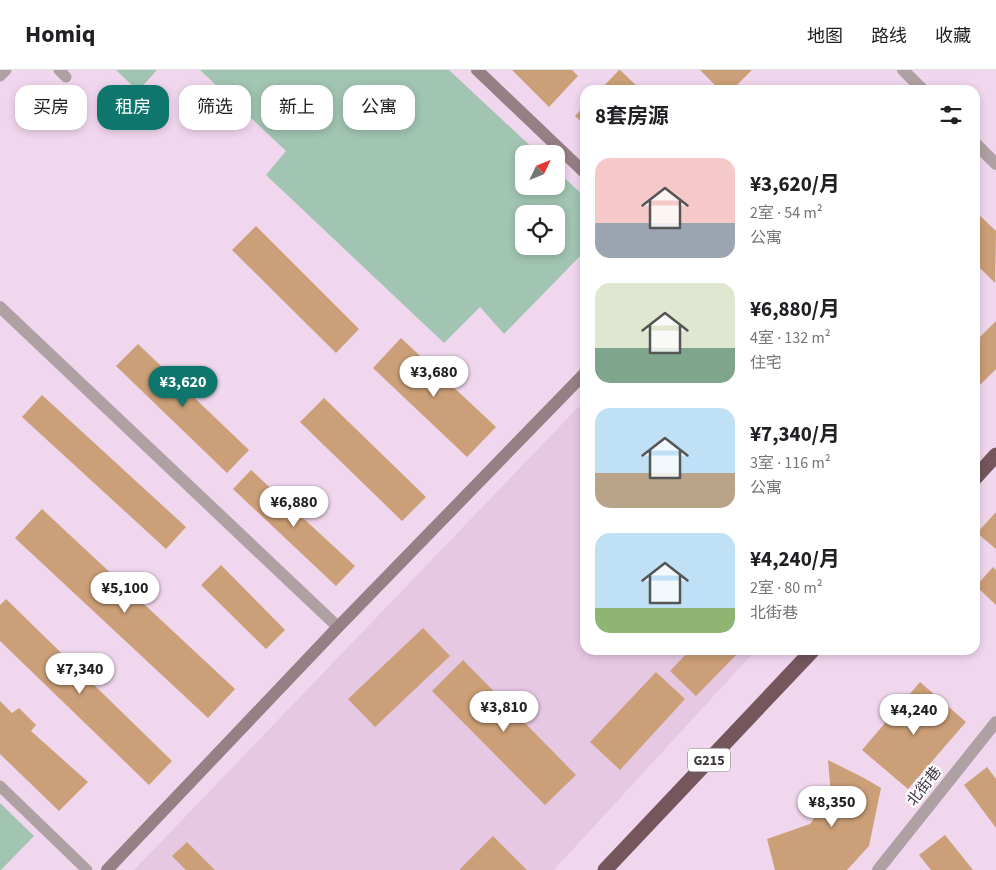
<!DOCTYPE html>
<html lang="zh">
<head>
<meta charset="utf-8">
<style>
	body { margin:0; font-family:"Source Sans 3","Noto Sans SC",sans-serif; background:#f2f2f2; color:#202124; height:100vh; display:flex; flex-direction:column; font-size:19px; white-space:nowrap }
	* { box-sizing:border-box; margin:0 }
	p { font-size:16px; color:#757577 }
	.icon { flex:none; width:28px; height:28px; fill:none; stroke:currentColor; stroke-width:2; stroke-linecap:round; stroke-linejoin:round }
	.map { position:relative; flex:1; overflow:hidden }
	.panel { position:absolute; left:580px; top:15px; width:400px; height:570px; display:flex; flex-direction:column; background:#fff; border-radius:15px; box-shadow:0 2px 8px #0003 }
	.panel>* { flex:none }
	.guide { position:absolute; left:15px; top:15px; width:475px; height:45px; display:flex; gap:10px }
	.needle { width:32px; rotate:47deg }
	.controls { position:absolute; left:515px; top:75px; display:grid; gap:10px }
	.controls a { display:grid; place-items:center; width:50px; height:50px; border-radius:10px; background:#fff; box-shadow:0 2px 8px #0003; font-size:25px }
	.price { position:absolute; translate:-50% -42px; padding:0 11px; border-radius:18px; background:#fff; color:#222; font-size:16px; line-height:32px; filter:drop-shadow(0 1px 2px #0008) }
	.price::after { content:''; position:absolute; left:50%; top:30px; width:15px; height:11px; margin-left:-8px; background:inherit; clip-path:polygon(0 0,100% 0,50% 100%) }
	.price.selected { background:#0f766e; color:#fff }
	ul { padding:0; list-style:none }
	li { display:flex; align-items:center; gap:15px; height:125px; padding:0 15px }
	li span { display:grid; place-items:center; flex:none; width:140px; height:100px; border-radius:15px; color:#555 }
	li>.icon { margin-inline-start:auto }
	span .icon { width:60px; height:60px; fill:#fffc; stroke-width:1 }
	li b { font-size:21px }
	h2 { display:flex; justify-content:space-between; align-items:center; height:60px; padding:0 15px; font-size:21px }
	.tag { padding:0 18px; border-radius:15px; background:#fff; box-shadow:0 2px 8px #0003; font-size:18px; line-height:45px }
	.tag.selected { background:#0f766e; color:#fff }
	header { display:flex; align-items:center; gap:30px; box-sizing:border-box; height:70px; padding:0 25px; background:#fff; border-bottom:1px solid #e0e0e0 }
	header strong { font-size:24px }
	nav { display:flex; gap:28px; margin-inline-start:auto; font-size:18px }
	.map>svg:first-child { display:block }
</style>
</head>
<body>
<header>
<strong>Homiq</strong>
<nav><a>地图</a><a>路线</a><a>收藏</a></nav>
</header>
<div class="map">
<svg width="996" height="800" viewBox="0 0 996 800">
	<rect width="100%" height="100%" fill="#f1d7ee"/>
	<path fill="#e7c8e3" d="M585,330V580H756L554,800H134Z"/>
	<path fill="#a1c5b2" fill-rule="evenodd" d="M116,0H157L138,21Z
		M200,0H449L539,84H524V116H556V100L585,127V181L504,264L480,237L444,273L266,105L286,81ZM524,144H556V176H524Z
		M0,733L34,766L1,800H0Z"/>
	<path fill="#cb9f77" d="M512,0H572L578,6L549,37Z
		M619,0H620L641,20H600Z
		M700,0H752L732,20H720Z
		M585,35V55L575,46Z
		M975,141L996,161L995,213L975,193Z
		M256,156L359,259L336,283L232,180Z
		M996,251V299L975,320V272Z
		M401,268L496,357L467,387L373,298Z
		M138,274L249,380L227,403L116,296Z
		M42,325L186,457L166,479L22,347Z
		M324,328L426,427L402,451L300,352Z
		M251,400L355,496L336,516L233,419Z
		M42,439L235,619L208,648L15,468Z
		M996,442V479L977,463Z
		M221,495L285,560L266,579L201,515Z
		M993,497L996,500V535L976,516Z
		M6,529L172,691L149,715L0,571V535Z
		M423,558L450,586L375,657L348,629Z
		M690,580H741L696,626L670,601Z
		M463,590L576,705L545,735L432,621Z
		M656,602L685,629L620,700L590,672Z
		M920,612L966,652L908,719L862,680Z
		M0,631L12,643L19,638L36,655L31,661L88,712L59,741L0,684Z
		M828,690L864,708L881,718L869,776L847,800H775L767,769L810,754L831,725Z
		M987,697L996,709V758L964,715Z
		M945,765L973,800H931L919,785Z
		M493,766L527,800H459Z
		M187,772L215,800H186L172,786Z"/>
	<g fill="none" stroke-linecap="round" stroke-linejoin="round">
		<path stroke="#afa0a3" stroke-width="11" d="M59,0L66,7
			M0,6L6,0
			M0,716L87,800"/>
		<path stroke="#afa0a3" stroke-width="12" d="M903,0L923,20
			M975,73L996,94
			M0,237L338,557
			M878,800L996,652"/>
		<path stroke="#978085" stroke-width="12" d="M477,0L585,103
			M107,800L338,557L585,303"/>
		<path stroke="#75565d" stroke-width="15" d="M975,408L996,385
			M605,800L813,580"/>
	</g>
	<g text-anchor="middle" stroke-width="4.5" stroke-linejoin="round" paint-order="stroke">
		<rect fill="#fff" stroke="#787177" stroke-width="1" x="688" y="678.5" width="42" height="23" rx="4"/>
		<g font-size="14" font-weight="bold" fill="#3e343d">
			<text x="709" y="695">G215</text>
		</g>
		<g font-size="15" fill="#3e343d" stroke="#fff">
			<text transform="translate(924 716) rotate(-52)" y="5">北街巷</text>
		</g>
	</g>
</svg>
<div class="controls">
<a><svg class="needle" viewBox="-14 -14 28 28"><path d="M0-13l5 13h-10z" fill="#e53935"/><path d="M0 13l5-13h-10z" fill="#757577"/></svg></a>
<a><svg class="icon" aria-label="locate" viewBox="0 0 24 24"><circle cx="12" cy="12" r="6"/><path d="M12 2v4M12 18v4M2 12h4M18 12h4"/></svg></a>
</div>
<b class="price" style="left:434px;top:328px">¥3,680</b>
<b class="price selected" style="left:183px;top:338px">¥3,620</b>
<b class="price" style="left:294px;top:458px">¥6,880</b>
<b class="price" style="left:125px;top:544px">¥5,100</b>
<b class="price" style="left:80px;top:625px">¥7,340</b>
<b class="price" style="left:504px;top:663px">¥3,810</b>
<b class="price" style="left:914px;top:666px">¥4,240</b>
<b class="price" style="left:832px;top:758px">¥8,350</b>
<div class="guide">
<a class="tag">买房</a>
<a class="tag selected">租房</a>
<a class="tag">筛选</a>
<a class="tag">新上</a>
<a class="tag">公寓</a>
</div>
<section class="panel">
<h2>8套房源<svg class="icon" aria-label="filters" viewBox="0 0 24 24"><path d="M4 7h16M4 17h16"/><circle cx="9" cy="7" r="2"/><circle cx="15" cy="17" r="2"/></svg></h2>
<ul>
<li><span style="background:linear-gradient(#f6c9c9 65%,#9aa5b1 0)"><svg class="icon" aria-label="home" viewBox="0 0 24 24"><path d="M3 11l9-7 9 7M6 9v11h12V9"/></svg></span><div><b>¥3,620/月</b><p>2室 · 54 m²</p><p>公寓</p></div></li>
<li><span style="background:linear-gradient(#dfe7d0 65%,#7fa58c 0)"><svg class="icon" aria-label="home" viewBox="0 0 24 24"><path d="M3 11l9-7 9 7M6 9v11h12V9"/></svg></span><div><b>¥6,880/月</b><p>4室 · 132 m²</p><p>住宅</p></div></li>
<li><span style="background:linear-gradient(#bfe0f5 65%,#b9a48a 0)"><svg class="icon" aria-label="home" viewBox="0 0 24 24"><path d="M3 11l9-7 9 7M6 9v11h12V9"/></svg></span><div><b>¥7,340/月</b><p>3室 · 116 m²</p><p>公寓</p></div></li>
<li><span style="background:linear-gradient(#bfe0f5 75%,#8fb573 0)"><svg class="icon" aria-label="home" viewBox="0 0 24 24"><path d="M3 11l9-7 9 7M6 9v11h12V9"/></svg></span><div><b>¥4,240/月</b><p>2室 · 80 m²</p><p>北街巷</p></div></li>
</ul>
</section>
</div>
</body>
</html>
